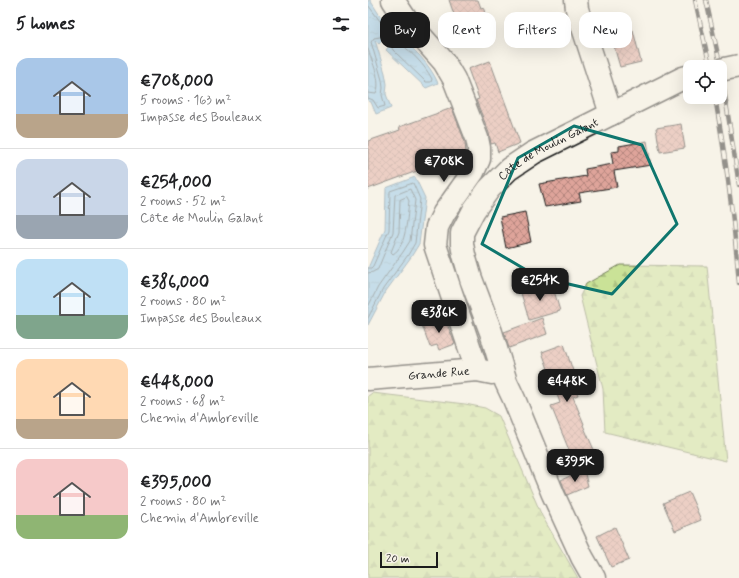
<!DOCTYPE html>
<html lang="en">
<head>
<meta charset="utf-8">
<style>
	body { margin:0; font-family:Mynerve,sans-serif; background:#f6f6f6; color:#202124; height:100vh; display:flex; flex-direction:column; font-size:15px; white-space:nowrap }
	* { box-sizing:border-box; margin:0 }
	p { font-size:13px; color:#757577 }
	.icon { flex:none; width:22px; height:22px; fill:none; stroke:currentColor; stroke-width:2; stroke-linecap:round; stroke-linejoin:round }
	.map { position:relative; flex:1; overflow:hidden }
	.side { display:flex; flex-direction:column; background:#fff; width:368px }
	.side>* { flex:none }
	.hud { position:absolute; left:12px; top:12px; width:299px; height:36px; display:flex; gap:8px }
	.buttons { position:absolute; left:315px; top:60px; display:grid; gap:8px }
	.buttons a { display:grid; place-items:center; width:44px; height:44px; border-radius:8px; background:#fff; box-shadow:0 4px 16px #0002; font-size:20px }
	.scale { position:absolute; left:12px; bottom:10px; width:58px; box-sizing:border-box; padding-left:4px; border:2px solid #1c1c1c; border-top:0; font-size:11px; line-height:14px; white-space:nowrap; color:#1c1c1c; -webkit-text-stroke:3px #f7f3e8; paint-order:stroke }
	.price { position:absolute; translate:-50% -34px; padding:0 9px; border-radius:8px; background:#1c1c1c; color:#fff; font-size:13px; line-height:26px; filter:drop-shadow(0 1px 2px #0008) }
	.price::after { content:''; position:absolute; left:50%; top:24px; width:12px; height:9px; margin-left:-6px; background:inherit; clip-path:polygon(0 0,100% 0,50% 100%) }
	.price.on { background:#222; color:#fff }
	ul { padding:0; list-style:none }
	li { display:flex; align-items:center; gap:12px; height:100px; padding:0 16px }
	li+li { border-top:1px solid #e0e0e0 }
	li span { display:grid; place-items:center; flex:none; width:112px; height:80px; border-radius:12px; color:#555 }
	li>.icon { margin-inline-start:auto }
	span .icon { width:48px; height:48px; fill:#fffc; stroke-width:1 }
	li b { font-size:17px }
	h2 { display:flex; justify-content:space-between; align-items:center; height:48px; padding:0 16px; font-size:17px }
	.tag { padding:0 14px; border-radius:12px; background:#fff; box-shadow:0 4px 16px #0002; font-size:14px; line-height:36px }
	.tag.on { background:#1c1c1c; color:#fff }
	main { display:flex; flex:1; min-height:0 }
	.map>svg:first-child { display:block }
</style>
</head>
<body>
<main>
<section class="side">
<h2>5 homes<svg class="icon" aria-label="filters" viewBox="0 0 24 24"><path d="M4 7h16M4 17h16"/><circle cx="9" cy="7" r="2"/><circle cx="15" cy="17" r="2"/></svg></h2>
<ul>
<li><span style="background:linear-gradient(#a9c7e8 70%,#b9a48a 0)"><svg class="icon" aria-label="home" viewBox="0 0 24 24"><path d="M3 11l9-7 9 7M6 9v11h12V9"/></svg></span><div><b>€708,000</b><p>5 rooms · 163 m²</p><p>Impasse des Bouleaux</p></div></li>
<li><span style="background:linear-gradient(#c9d6e8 70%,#9aa5b1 0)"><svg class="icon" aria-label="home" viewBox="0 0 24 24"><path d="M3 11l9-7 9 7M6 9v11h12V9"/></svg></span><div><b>€254,000</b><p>2 rooms · 52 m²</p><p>Côte de Moulin Galant</p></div></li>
<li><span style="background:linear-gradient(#bfe0f5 70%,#7fa58c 0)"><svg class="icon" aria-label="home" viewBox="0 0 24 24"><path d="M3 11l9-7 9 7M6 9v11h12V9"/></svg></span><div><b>€386,000</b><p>2 rooms · 80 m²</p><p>Impasse des Bouleaux</p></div></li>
<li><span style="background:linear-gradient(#ffd9b3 75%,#b9a48a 0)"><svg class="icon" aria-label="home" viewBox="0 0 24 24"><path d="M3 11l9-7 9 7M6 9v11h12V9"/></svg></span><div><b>€448,000</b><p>2 rooms · 68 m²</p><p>Chemin d'Ambreville</p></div></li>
<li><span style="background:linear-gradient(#f6c9c9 70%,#8fb573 0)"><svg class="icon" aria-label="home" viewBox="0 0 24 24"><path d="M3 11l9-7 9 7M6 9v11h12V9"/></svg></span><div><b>€395,000</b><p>2 rooms · 80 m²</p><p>Chemin d'Ambreville</p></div></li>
</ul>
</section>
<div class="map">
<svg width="371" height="578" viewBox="0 0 371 578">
	<defs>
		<pattern id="forest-firs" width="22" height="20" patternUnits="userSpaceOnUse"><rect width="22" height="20" fill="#cae297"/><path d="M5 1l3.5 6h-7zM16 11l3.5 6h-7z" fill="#adc182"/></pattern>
		<pattern id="water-ripples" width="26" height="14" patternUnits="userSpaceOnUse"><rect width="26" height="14" fill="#8bc4ea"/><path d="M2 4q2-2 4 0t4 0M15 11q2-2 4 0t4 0" fill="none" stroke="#77a8c8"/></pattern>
		<pattern id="building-cross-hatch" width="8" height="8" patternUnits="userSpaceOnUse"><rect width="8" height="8" fill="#dea49a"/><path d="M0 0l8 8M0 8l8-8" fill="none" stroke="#b3857d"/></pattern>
	</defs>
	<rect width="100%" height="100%" fill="#f7f3e8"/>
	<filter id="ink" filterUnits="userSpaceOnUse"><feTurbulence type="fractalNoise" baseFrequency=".025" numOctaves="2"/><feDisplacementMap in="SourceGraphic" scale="8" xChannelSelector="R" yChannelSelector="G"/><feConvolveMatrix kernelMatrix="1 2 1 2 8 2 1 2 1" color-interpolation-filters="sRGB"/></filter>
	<g filter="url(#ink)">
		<path fill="url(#forest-firs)" stroke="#737f5a" d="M252,265L339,266L358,461L237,432L235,389L212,296L218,284Z
			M4,393L97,404L117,408L131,416L174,516L210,578H0V396Z"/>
		<path fill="url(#water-ripples)" stroke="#5f8198" d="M0,0H2L14,19L23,29L11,44L7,40L17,73L19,84L18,94L23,108L8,114L3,102H1L0,100Z
			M30,35C46,49 61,63 70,83L58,88L18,50Z
			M47,177L57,198L51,244L43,257L18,291L0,325V268L17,229L18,188Z"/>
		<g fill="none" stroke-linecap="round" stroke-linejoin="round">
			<path stroke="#485f6e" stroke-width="1" d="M0,5L18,29L12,37L6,38L3,42L14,80L15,88L14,95L17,106L10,108L5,100L0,98
				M29,42H31C44,53 56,64 64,79L63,82H58L25,50L24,48Z
				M0,49C4,62 14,81 8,94L0,93
				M39,197L41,201C39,216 39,246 25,254L23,252L31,232L32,200Z
				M0,268H3L5,266L21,230L22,191L45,183L52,199L47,243L40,255L15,289L0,318
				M0,273L5,272L10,269L25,232L27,195L42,189L47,200L42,241L35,252L10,287L0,307"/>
		</g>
		<path fill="url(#building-cross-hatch)" stroke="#1c1c1c" d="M81,0H110L113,8L116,7L122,25L93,34Z
			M265,30L273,62L252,67L243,36Z
			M122,61L152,143L130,152L127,143L123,144L121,133L108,100L111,99L100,69Z
			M84,108L97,142L98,153L0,189V141L32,130L31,127Z
			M313,124L317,148L292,152L288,128Z
			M279,141L283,165L246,171L249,187L211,193L213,201L177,207L171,184L218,176L217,169L245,164L243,152L251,151V146Z
			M157,212L163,242L138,248L132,217Z
			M184,284L192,311L161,320L153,293Z
			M76,316L87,344L71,350L69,345L62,347L54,325Z
			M174,318L179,334L141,348L136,332Z
			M196,344L206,374L202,376L210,395L205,397L216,424L215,425L227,452L205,460L183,406L192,403L174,352Z
			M216,470L220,486L199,495L193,480Z
			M321,492L333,520L307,531L295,503Z
			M247,527L261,560L243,567L229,536Z"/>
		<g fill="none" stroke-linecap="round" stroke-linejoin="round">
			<g stroke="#1c1c1c" stroke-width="25">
				<g id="minor">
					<path d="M25,0L37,18L76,62L86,79L109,138L111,148V159L105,172L76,213L69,227L67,245L109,370"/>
					<path d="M208,0L209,9L243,114"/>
					<path id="s1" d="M0,379L109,370L124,373"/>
					<path id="s2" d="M226,578L214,557L185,494L146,399L138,382L123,332L103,279L96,255L94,244V233L106,210L121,189L141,169L165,153L315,78L322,76"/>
				</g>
			</g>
			<use href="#minor" stroke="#f7f3e8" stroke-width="22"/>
			<g stroke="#1c1c1c" stroke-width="4.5">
				<path id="rail" d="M327,0L342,67
					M338,0L352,64L371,185
					M347,97C358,159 366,220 371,283"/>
			</g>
			<use href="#rail" stroke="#f7f3e8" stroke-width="3" stroke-dasharray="9" stroke-linecap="butt"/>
			<g stroke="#1c1c1c" stroke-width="25" stroke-linecap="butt">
				<path id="minor-bridge" d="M352,70L371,66"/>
			</g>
			<use href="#minor-bridge" stroke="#f7f3e8" stroke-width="22"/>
		</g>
	</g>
	<path d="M0 0H371V578H0ZM206,126L274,145L309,224L244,294L170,277L114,244L150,158Z" fill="#f7f3e8" fill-opacity=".55" fill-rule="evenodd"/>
	<path fill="none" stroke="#0f766e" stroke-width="3" stroke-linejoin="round" d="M206,126L274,145L309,224L244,294L170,277L114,244L150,158Z"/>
	<g text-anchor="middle" stroke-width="4" stroke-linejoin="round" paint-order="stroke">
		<g font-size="12" fill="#1c1c1c" stroke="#f7f3e8">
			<text dy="4" stroke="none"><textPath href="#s2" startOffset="495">Côte de Moulin Galant</textPath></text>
			<text dy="4" stroke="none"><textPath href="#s1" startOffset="71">Grande Rue</textPath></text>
		</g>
	</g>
</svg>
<div class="buttons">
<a><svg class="icon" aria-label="locate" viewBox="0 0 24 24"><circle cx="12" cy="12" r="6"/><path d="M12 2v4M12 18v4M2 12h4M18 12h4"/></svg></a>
</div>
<div class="scale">20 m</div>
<b class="price on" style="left:76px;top:183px">€708K</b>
<b class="price" style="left:172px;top:302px">€254K</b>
<b class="price" style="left:71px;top:334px">€386K</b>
<b class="price" style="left:199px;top:403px">€448K</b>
<b class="price" style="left:207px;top:483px">€395K</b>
<div class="hud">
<a class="tag on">Buy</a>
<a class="tag">Rent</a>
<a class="tag">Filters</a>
<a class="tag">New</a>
</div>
</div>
</main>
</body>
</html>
